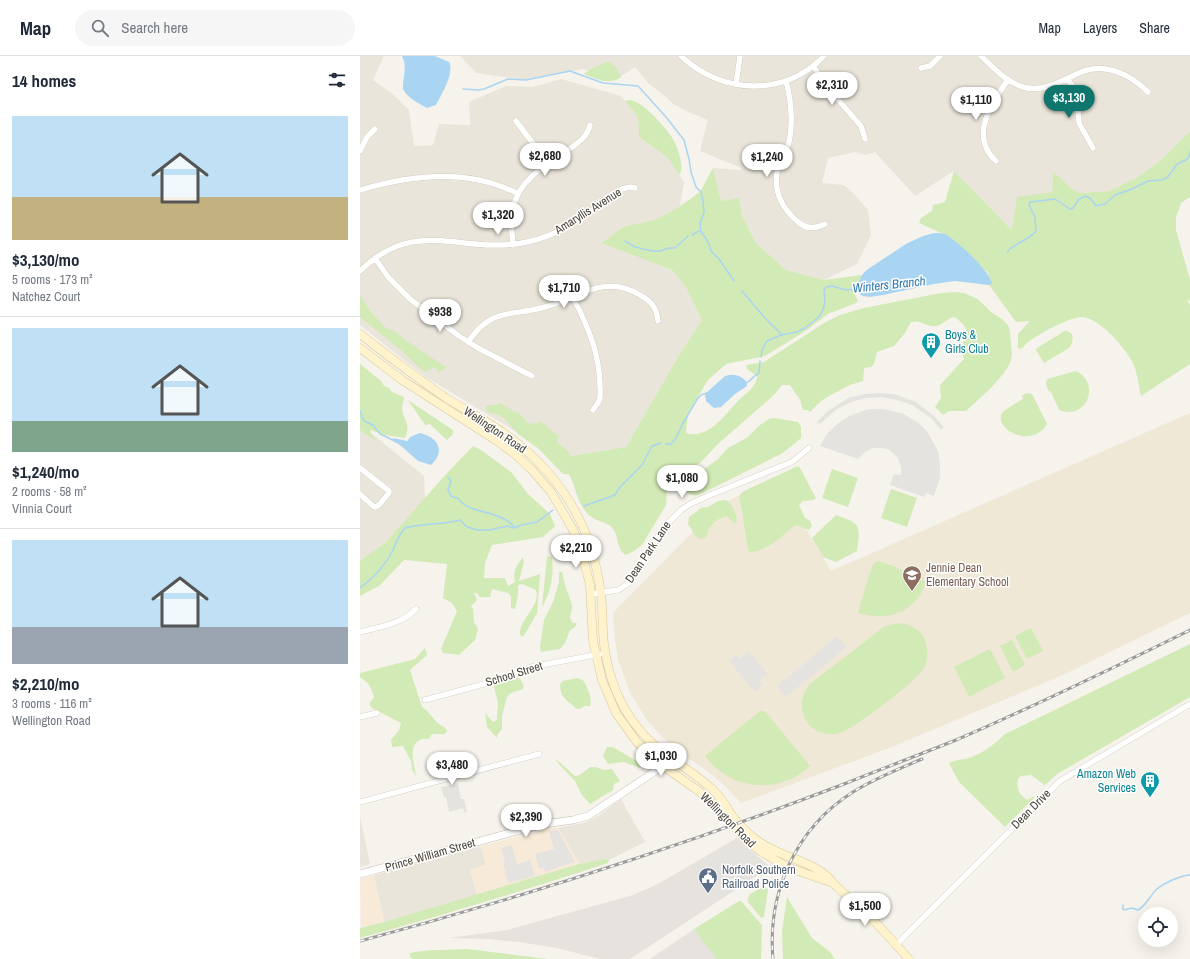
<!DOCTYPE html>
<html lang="en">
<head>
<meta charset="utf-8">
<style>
	body { margin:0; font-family:"Archivo Narrow",sans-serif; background:#f6f6f7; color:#1f2937; height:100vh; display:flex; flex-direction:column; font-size:15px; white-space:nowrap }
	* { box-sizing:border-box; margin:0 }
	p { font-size:13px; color:#747a83 }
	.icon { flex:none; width:22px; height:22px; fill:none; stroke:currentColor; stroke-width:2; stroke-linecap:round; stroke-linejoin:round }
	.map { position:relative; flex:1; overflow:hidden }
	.sheet { display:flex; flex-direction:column; background:#fff; width:360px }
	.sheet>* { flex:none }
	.tools { position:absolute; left:778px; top:851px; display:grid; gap:8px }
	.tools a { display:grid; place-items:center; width:40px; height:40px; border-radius:50%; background:#fff; box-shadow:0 4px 16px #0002; font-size:20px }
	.price { position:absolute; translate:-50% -34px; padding:0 9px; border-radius:14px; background:#fff; color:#222; font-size:13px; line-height:26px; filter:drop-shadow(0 1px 2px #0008) }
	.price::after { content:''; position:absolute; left:50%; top:24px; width:12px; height:9px; margin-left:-6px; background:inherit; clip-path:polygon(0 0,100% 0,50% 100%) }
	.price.current { background:#0f766e; color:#fff }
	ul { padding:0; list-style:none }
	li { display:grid; align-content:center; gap:8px; height:212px; padding:0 12px }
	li+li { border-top:1px solid #e0e1e3 }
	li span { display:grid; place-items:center; height:124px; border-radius:0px; color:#555 }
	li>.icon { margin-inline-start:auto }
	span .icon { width:72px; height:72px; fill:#fffc; stroke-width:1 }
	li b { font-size:17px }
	h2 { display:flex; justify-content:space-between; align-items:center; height:48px; padding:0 12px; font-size:17px }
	header { display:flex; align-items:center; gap:24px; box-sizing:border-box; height:56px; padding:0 20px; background:#fff; border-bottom:1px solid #e0e1e3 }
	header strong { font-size:19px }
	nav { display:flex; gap:22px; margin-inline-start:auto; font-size:14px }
	.search { width:280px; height:36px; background:#f6f6f7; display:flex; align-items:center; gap:10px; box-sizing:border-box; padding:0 14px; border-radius:22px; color:#747a83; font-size:15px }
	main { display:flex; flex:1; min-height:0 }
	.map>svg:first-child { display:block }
</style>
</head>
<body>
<header>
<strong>Map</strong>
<div class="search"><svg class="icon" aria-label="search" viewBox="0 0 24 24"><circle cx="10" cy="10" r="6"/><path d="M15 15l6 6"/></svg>Search here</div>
<nav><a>Map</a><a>Layers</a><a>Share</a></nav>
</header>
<main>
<section class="sheet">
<h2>14 homes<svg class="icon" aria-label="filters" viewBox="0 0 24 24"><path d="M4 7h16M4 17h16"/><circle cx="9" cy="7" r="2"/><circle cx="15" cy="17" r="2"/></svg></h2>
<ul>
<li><span style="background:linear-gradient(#bfe0f5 65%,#c2b280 0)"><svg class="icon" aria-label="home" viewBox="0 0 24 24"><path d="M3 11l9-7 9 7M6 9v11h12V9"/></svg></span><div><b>$3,130/mo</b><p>5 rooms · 173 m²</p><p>Natchez Court</p></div></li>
<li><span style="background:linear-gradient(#bfe0f5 75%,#7fa58c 0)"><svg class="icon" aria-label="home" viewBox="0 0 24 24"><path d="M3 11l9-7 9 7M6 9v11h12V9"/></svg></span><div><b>$1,240/mo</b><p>2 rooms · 58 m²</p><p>Vinnia Court</p></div></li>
<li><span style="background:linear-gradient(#bfe0f5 70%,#9aa5b1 0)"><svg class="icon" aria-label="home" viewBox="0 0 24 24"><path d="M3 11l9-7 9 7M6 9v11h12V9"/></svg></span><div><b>$2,210/mo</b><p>3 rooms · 116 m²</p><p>Wellington Road</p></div></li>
</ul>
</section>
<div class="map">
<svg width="830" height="903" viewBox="0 0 830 903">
	<rect width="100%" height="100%" fill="#f6f3ec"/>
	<path fill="#eae5da" d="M0,0H24L13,24L34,39L49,54L54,90L73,89L79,68L110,69L109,46L146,30L173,31L201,23L261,40L278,61L279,81L308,102L324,126L320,150L295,164L265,170L241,187L312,214L325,230L342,264L319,299L266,391L203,401L196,400L64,320L0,269Z
		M100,0H830V75L799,106L776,122L749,135L720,137L711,132L693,115L692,136L652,174L594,115L555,140L515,96L505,99L495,96L468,102L462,127L484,129L492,136L508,154L511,179L497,208L464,224L426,214L395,186L382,159L379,142L361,145L353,112L381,114V112L340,95L348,64L328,56L313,48L306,41L288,27L275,11L260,21L223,13L163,24L116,17Z
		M0,368L64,420L65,444L26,486L0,505Z
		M261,743L285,786L249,804L245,803L219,808L198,772L224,767L237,761Z
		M0,760L10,808L0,811Z
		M121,790L126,809L110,814L117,839L24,866L14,819Z"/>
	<path fill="#f7ead8" d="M190,772H198L219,808L117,839L110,814L126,809L121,790Z
		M14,819L24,866L1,871L0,823Z"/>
	<path fill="#e6e2dd" d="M377,782L389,793L410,811L270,903H240L197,892L159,886L128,883L89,882L147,874L273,839L298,828Z
		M334,873L358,903H290Z"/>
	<path fill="#efe8d6" d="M830,357V557L703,619L532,691L381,747L368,733L350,717L315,693L303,682L287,664L270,637L258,604L255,583L253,557L358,450L415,421L471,515Z"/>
	<path fill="#d2eab5" d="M246,6H249L255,10L261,21C250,30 236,23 224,18C228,13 240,10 246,6Z
		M269,44C282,44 304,70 311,80C317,89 323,106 321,116L319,119L308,102L279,81L278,61L265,45Z
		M830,75V141L821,147L816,161V174L830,224V245L827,244L830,249V308L781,340C779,331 778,320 774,310C769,295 740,262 722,261C709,261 677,279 667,287C664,290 663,292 660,293L658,292V278L670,265L656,266L629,229L632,228L628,217L595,185L588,180L559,167L561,162L572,155L573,149L585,146L594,115L652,174L657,141L692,136L693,115L711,132L720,137L749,135L776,122L799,106Z
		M353,112L361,145L379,142L382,159L395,186L426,214L464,224L502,219L493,235L498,245L496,247L468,258L447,274L405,300L366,308L348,324L328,357L326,377C349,384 365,358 379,344C386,337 397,331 397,320L387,313L386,309L404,306L464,267L480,259L504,252L581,237L595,236L604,237L618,243L630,255L642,263L648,269L650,276L652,299L649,309L644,317L630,333L606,355H589L583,359L575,351L581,342L580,329L604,303C599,292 604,286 607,275L603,268L595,261C587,262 584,268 577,270C568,272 561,263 551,266L545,277L534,290L517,296L514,308L511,311L504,312L503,325L490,329L469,340L460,346L450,356L448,354H443L440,344L430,329H422L414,339L359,387L340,407L318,421L307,432L306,449L282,489L274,495L266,499C256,493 259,482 254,474C248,465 237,466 230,460C218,450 216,432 209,418H203L179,393L158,378L144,362L139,359L130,357L126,353V351C131,348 135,350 140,347L161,359L169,368L181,366L199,380L197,386C202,390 208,394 210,400L266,391L319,299L342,264L325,230L312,214L241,187L265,170L295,164L320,150L340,136Z
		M0,239L10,255L23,269L26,272L35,275L48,286L84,310H87L84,314L78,316L76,312C71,311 70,313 66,316L62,314L36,290L0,261Z
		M706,274L712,278C713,283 713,287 709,292L684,307L676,294L677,292Z
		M0,308L21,325L24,330L29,332L32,336L44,341C44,345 42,347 42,351C42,365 52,364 45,382L25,379L10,374L11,378L17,386L0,374Z
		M716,315C742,328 726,365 699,354L691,336L688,334L686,328L687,323Z
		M667,337L672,338L687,368C672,394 633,373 642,357C645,353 658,346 663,343L662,340Z
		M48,344L93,374V378L87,384L70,368L65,369Z
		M413,362L438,366L441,371V382L433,389L421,398L341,438C330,442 329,438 322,429L323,427L339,417L358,403L368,392L388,381L400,369L409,363Z
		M113,390L121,394L151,416L168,438L190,458L195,470L183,481L132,489L125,507L124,522H145L148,530L155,526C152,516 157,509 163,501L164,506L159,525L180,518L177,557L165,578L162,581L160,578C160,562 181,550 176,534L162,528L158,529C159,537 157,545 155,553L151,552V540L148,537L132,533L130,541H120L117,537H114L117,544L111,550L113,553L114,566L118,573L115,584L99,599L83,597L81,593L97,555L92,547L83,542L87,508L44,504L19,530L0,540V505L26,486L88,416Z
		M438,410L440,412L456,442L453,444L443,445L439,449L445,462L450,465L452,470L449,474L436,469C422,478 410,495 390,496L388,494L382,455L379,441L382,436Z
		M472,413L498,422L488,451L462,442Z
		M531,433L557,442L547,471L521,462Z
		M366,444C373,448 376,457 377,466L374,467L369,462L366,460C354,464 348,471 346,482L340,483L335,479L328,468L329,461L341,452L348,451L358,445Z
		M476,459C502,468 500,469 497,495L476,506L463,501L452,482Z
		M187,500L191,501L192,502C194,520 191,536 182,551Z
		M518,505L533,510L566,526C555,557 529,566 498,557L508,522L514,507Z
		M199,516H202L205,529L212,549C213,556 207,561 213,567H217L215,571L210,574L205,587L200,593L181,596L180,591L184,564L193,546L199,526Z
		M539,567C549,568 559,572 564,582C568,591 569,603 564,612C557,625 500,667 485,675C454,689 428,655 450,628L525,570Z
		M671,572L683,595L667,603L655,580Z
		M652,584L665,609L653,616L640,590Z
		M830,588V641L697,718L685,729L671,719L661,720L658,723C656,733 659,738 667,744L677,739L645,771L599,726L589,707C597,703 606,704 614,700C626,695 636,687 645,678Z
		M65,592L67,599L50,614L62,651C69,655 73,663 79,668C83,671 85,670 87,675L85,678C79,679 76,677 71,679L69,683C66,683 63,682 60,684C47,691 55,710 56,720L52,714L51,705L43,690L32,691L31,684L39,674L41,667L12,652L9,648L14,641C11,631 9,627 0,621V617L55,603Z
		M630,593L645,622L609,641L594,611Z
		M157,622L160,623L164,630L163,633L151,637L147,641L142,660V673L137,679V682L127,671L125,657L133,666L137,664L138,646L133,628Z
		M217,622L223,624C227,632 233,641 230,650H224L220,653C216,653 215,651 211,648C204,643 200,638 200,628L203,625Z
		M400,655H405L450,710C418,740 370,734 345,700Z
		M247,691H253L278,706L281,710L280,712L264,706L248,708L243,700Z
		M196,703L215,720L220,719L230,711H236L244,714L252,713L260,725L254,728L253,734L230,748L222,739L215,725L197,706Z
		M245,803L249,804L248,807C166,834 83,859 0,882V872L24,866L219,808Z
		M403,831L408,833L404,861L401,862L388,846V842L390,838Z
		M427,841L452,882L470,896L475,903H423L422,875Z
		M379,845H381L402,869L401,903H357L334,873Z
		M107,893L188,903H52L50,900V897C69,893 88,894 107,893Z"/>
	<path fill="#e5e3e0" d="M519,337L534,338L556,346L574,360L584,371L581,374L571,362L552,349L537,344L521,341L506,342L491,346L477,353L460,368L457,366L468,355L488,342L504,338Z
		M509,353H523L542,357L559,367L568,377L578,395L580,407V422L574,440L566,437L564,441L530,429L534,418L541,419V411L538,402L528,393L520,392H512L505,396L498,403L460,390L467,378L477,368L489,360Z
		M477,580L487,591L426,641L417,630Z
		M389,595L408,618L399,625L403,629L395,636L369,605L376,599L380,603Z
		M98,728L101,743H104L107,756L105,757L103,752L89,756L86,741H84L81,731Z
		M198,774L215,806L185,816L184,812L179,813L175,798L194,793L189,775Z
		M152,789L157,808L170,804L175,820L148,827L143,807L145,806L141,792Z
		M376,791L392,816L369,831L353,806Z"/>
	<path fill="#a9d4f2" d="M42,0H75L89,6C95,17 81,39 76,49L67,52C60,48 48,42 44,35C40,28 49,14 42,0Z
		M574,177C579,177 583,177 587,179C597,185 632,217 632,228L629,229L595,225L574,228L523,239L510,241L503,240L496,236C495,230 502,217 508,213L546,188L563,180Z
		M369,319C376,318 381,320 386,325L387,330L375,338L361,351L354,352L346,345L345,338L365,320Z
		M60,377C78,381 86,395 71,409L58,405L40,389L25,381L47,386L50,381Z"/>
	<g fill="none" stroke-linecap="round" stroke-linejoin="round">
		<path stroke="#a9d4f2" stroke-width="1.5" d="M103,33L118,34L124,33L148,23L166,24L210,15L243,27L278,30L306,61L324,84L329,103L331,116L336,131L341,136L343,146L344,156L340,168L341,175L349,188L351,195L359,203L374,225
			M332,179L337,176L341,175
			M265,185L275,191L292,195H301L308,192H315L328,180
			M647,196C655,187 669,184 676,175L675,161L669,149L670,146L695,143L710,153L713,152L719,143L726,140L731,143L736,150L745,148L755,139L772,133L788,125L801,124L807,122L817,108L826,104L829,101L830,96
			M382,235L404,261L422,279
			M401,301L402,294L407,285L421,279L437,276L445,272L460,260L464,251L465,244L464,234L466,231L472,230L486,234L498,233
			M386,327C391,325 393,320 399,317L400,305
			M0,355L4,365L13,369L20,378L29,382
			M34,383L48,386
			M306,388H311L316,382L323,367L338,342L341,339L347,337
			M88,421L91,425L88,434L91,440L99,443C107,458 143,454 155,472
			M224,450L255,439L260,431L282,409L292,390L301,387
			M0,532C14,522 25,510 33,494C36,486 39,479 45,472C63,467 82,469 100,464L107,471L117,474H130L147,470L155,472L161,469L177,466L193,454
			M763,849V853L764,854L772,852L778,854C788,848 790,839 797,833C804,827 822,819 830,819"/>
		<g stroke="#c2bbae" stroke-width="6">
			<path id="minor" d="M321,0C361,38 425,42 464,0
				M621,0C634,12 646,26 663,31C684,37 703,24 721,16C746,6 771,19 788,36
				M453,10L474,39L501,70L505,83
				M561,12L570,10L580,0
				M707,23L712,29L717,42L719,67L733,92
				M426,25C430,40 432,55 431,71C431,75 430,81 429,86C428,91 424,95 422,99C411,125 416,147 437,165C445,173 455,173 465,168
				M376,28L380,0
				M156,65L188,107
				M0,95L7,81L15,73
				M636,105C609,81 631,47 648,24
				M0,134C50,119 110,112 158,138
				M153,189C152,177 150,164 153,152C159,123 188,107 211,92C219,86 228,80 230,69
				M15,202L28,221L50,243L99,280L118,292L172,320
				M0,215C57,159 103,200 167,186C203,179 232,154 262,133L270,131L275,132
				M212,240C230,273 242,304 240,343L238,347L233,354
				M108,286C132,251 149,261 185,251C218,242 244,217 280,239C291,245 297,252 298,265
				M0,412L29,435V437L19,449L15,451L13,450L0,438
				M231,538L258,534L269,527L304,471L321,454L330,448L350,439L432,406L449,392
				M0,576C19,571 42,568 56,553
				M65,644L146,622L171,611L240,598
				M0,661L17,657
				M0,746L179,698
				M536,889L700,725L830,648"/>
		</g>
		<g stroke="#c2bbae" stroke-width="8">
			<path id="tertiary" d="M0,818L168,772L184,768L213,764L228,760L312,704"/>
		</g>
		<g stroke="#d6c79b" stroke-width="9">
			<path id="secondary" d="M0,278C28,300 57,322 86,342C107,355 129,366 148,380C186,408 215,445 230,489C235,505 239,522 241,538C243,555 242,571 244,588C248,618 259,649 278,672C300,699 328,711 352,733C361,741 367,751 373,761C381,771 390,780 401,787C422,802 459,806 473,827L519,870L549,903
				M0,292L42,324L137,385L156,399L172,414L191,436L212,472L221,494L230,529L233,585L242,624L256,657L277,686L296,705L340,736L362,757L385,783L400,795L427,811L473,827"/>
		</g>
		<use href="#minor" stroke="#fff" stroke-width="5.5"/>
		<use href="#tertiary" stroke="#fff" stroke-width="7"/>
		<use href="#secondary" stroke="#fff3cd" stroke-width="8"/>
		<g stroke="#9a9a9a" stroke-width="3">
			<path id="rail" d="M0,885C164,841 325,789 484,728C521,713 559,699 596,684C675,650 753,612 830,574
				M413,903C407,836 436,772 493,736C515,722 539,713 562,703"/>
		</g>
		<use href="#rail" stroke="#fff" stroke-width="1.5" stroke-dasharray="4.5" stroke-linecap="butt"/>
	</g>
	<defs>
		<g id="building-pin" transform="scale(1)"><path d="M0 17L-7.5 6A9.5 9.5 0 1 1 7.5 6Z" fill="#0f9aa8" stroke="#fff"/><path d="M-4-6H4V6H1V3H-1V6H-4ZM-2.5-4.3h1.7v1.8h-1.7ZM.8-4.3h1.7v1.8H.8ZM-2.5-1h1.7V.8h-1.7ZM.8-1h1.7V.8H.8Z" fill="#fff"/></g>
		<g id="school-pin" transform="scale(1)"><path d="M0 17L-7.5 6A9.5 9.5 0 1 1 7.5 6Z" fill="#8d6e63" stroke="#fff"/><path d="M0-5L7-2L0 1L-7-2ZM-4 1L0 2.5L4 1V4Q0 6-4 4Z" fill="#fff"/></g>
		<g id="civic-pin" transform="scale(1)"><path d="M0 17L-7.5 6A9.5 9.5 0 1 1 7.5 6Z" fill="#5c6f8a" stroke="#fff"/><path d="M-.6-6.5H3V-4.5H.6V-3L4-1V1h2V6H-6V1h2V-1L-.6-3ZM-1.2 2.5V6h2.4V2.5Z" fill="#fff"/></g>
	</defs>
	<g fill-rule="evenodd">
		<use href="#building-pin" x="571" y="286"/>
		<use href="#school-pin" x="552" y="519"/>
		<use href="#building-pin" x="790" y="725"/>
		<use href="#civic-pin" x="348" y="821"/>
	</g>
	<g text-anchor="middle" stroke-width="3" stroke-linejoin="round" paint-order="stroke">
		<g font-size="12" fill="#4b4439" stroke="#fff">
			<text transform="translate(228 155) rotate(-32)" y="4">Amaryllis Avenue</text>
			<text transform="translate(135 374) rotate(34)" y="4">Wellington Road</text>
			<text transform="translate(288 496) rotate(-56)" y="4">Dean Park Lane</text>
			<text transform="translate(154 618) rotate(-17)" y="4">School Street</text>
			<text transform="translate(671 753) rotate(-45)" y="4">Dean Drive</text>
			<text transform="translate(368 764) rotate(45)" y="4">Wellington Road</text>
			<text transform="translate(70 799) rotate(-16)" y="4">Prince William Street</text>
		</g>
		<g font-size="12" fill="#0d838f" stroke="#fff" text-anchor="start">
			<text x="585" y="283">Boys &amp;<tspan x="585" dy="14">Girls Club</tspan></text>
			<text x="776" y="722" text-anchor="end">Amazon Web<tspan x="776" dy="14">Services</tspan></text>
		</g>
		<g font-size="12" fill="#785e54" stroke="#fff" text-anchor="start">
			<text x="566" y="516">Jennie Dean<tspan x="566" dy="14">Elementary School</tspan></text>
		</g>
		<g font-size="12" fill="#4e5e75" stroke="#fff" text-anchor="start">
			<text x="362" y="818">Norfolk Southern<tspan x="362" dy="14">Railroad Police</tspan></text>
		</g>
		<g font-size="13" font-style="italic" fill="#2e7ab2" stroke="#fff">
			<text transform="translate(529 228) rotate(-6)" y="5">Winters Branch</text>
		</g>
	</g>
</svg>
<div class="tools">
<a><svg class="icon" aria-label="locate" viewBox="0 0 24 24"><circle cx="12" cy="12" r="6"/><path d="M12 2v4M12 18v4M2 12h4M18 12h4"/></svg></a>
</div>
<b class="price" style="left:472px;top:50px">$2,310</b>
<b class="price current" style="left:709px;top:63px">$3,130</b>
<b class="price" style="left:616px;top:65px">$1,110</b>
<b class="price" style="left:185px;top:121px">$2,680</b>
<b class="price" style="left:407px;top:122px">$1,240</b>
<b class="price" style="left:138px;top:180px">$1,320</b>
<b class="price" style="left:204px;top:253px">$1,710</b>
<b class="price" style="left:80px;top:277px">$938</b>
<b class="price" style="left:322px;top:443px">$1,080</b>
<b class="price" style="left:216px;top:513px">$2,210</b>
<b class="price" style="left:301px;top:721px">$1,030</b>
<b class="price" style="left:92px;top:730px">$3,480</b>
<b class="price" style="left:166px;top:782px">$2,390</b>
<b class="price" style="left:505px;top:871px">$1,500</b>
</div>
</main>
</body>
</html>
